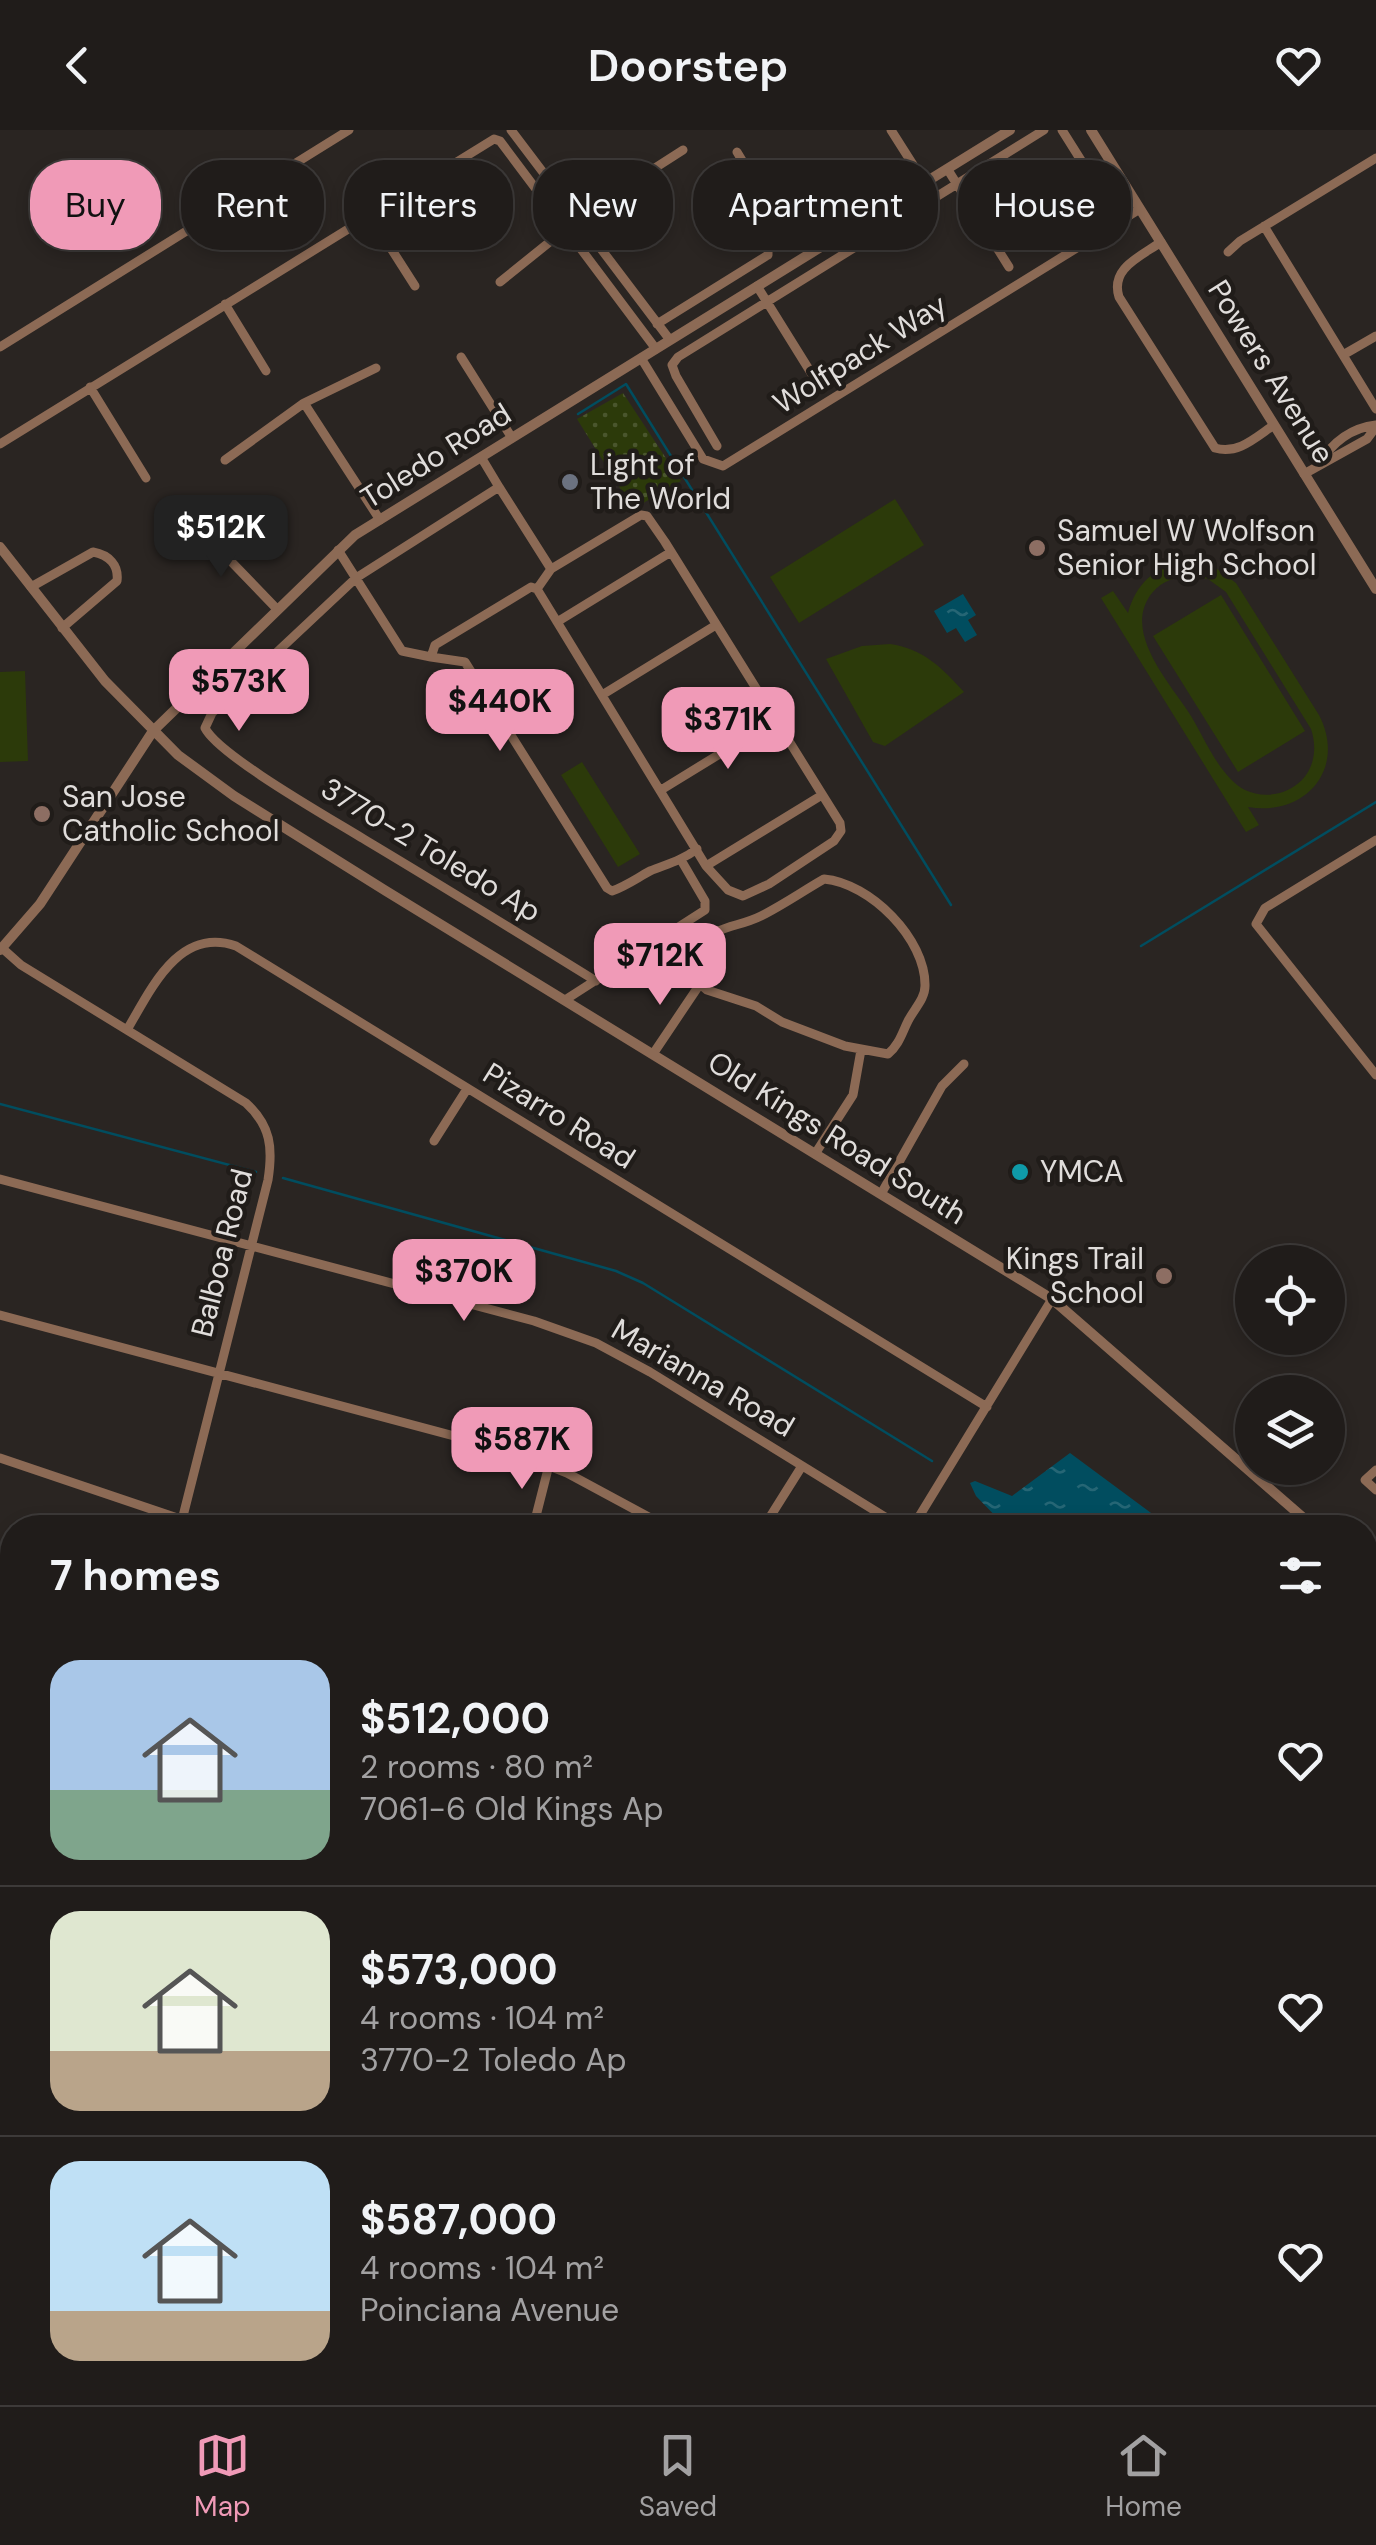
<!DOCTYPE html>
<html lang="en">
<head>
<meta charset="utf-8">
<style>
	body { margin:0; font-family:"DM Sans",sans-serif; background:#282523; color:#f1f3f6; height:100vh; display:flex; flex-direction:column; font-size:38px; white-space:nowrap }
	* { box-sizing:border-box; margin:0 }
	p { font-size:32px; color:#a2a1a2 }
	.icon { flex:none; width:55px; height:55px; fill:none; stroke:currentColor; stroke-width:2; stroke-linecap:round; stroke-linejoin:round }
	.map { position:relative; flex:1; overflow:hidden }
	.side { position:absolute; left:0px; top:1385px; width:1378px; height:890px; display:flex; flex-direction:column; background:#201c1a; border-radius:40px 40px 0 0; box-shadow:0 5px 15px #0003,0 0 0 2px #3d3a39 }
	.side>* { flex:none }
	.top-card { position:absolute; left:30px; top:30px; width:1318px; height:90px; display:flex; gap:20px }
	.fabs { position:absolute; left:1235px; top:1115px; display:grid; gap:20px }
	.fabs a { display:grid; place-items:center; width:110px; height:110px; border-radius:50%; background:#201c1a; box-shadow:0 5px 15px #0003,0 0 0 2px #3d3a39; font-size:50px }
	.price { position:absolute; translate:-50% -85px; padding:0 22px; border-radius:20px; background:#f09ab7; color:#111; font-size:32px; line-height:65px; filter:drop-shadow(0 2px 5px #0008) }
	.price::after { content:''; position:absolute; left:50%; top:60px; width:30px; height:22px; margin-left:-15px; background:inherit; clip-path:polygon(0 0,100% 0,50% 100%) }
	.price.current { background:#222; color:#fff }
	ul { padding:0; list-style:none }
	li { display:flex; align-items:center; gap:30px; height:250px; padding:0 50px }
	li+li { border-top:2px solid #3d3a39 }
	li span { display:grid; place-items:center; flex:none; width:280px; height:200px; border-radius:30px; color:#555 }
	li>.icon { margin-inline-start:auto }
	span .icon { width:120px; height:120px; fill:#fffc; stroke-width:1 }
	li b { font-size:42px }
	h2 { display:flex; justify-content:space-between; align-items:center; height:120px; padding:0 50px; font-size:42px }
	.pill { padding:0 35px; border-radius:40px; background:#201c1a; box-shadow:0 5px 15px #0003,0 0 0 2px #3d3a39; font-size:35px; line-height:90px }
	.pill.current { background:#f09ab7; color:#111 }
	header { display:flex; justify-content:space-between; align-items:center; height:130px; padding:0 50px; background:#201c1a; font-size:45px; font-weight:600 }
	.tabs { display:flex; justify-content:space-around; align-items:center; height:140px; border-top:2px solid #3d3a39; background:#201c1a; font-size:28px; color:#a2a1a2 }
	.tabs a { display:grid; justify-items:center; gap:5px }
	.tabs .current { color:#f09ab7 }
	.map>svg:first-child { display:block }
</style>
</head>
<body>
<header><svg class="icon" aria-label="back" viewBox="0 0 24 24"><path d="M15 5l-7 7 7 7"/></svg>Doorstep<svg class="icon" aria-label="heart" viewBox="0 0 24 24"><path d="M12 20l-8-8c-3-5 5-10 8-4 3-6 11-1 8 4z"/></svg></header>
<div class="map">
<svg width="1376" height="2275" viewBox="0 0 1376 2275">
	<defs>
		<pattern id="green-dots" width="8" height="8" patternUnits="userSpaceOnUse" patternTransform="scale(2.5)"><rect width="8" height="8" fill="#2c3a0a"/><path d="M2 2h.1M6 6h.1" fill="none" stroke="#4a562d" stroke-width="1.8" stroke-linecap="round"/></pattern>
		<pattern id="water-ripples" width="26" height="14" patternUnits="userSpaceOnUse" patternTransform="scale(2.5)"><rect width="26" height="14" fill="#014d5f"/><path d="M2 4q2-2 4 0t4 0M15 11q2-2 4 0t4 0" fill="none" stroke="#266675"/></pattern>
	</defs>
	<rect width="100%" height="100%" fill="#2a2522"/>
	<path fill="url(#green-dots)" d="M623,263L681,351L633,379L577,289Z
		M12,1537V2159L0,2143V1566Z
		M1376,2227V2275H99L90,2263L1365,2262V2229L1371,2232Z"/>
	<path fill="#2c3a0a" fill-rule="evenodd" d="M895,369L924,415L799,493L770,447Z
		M1184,432L1213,436L1236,453L1319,585C1347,639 1305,687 1248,677L1259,695L1246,702L1101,468L1113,461L1128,483C1136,454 1154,437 1184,432ZM1193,446L1208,449L1226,462L1311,599C1317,617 1315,636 1302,650C1287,665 1264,669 1245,660C1220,647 1205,609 1191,586C1171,554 1121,502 1152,463C1163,450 1177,446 1193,446Z
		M1221,465L1305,601L1238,642L1153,506Z
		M890,514C924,519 942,538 964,562L885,616L873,612L826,529L862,516Z
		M25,541L28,631L0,632V542Z
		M582,632L640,724L618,737L561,645Z"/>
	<path fill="url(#water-ripples)" d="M963,464L976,485L968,490L977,505L965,512L956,498L947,503L934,481Z
		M1070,1323L1170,1397H1006L976,1366L970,1353L975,1351L1012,1366Z
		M1365,1550L1376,1558V1667L1365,1659Z
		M509,2263H610L552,2270L512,2266Z
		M890,2263H966L961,2275H904Z
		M993,2263H1028L1033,2275H1005Z
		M1196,2263H1293L1311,2275H1211Z"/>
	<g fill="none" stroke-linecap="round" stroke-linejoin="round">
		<path stroke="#014d5f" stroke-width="2.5" d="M578,284L626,254L951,775
			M1141,816L1376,672
			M0,974L256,1042
			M283,1048L616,1141L643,1153L932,1331"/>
		<path stroke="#8c6a55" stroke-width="9" d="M511,0L670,210
			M891,0L924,52
			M1062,0L1106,70
			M737,22L775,85
			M948,40L1009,137
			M369,84L415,156
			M775,85C802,89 812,87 828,112
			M577,88L683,20
			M817,96L912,36
			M1264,96L1376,279
			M1161,112C1140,127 1110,138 1119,167L1215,318C1238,325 1256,307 1274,295
			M1228,122L1240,111L1376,28
			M768,125V113L775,85
			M500,152L567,98
			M757,156L818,254
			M225,174L266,241
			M657,194L768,125
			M0,217L349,0
			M1343,225L1376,206
			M461,227L512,308
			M641,228L703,329L723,336L1140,79
			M90,257L146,348
			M304,273L380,390
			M0,314L494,9L500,11L656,219
			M717,316L676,246L672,235L678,227L1044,0
			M481,327L499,357
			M225,330L304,273L376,238
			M1319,334C1332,313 1350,298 1376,295
			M1304,344L1367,309L1376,297
			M194,393L277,479
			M338,420L402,521L431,527
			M551,439L499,357L356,448L212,583L205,598C219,626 335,691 367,711C444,757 520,804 596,851
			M31,457L93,422C109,425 119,435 117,451L62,498
			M537,459L706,736L728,760L743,766L769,754L834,711L841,701L840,693L665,412L647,386L641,385L551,439L537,459L531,457L435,515L431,527L465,532L607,758L612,761C626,756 637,748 650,741C667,734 681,731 697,719
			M557,492L671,422
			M602,565L716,495
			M661,660L775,590
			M1376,710L1265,778L1256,794L1376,945
			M706,736L822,665
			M824,749C870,753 926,809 925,856C925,869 914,879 908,891C902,903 899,915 888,924L845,916L782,892L756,876L707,860L700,854L697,816C719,794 737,798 761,786C783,775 803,761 824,749Z
			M2,818L21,835L246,973C271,996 273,1018 268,1050L180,1398
			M565,870L705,780V771L681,730
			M127,900C151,859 179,796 236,816L987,1277
			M653,924L700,854
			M434,1011L467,959
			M815,1024L853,965L861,920
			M0,1049L534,1191L596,1213L650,1242L903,1398
			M881,1064L942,956L964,934
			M0,1185L514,1322L567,1343L669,1398
			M0,1328L207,1398
			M1376,1340L1365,1350L1376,1360
			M533,1398L549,1335
			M763,1398L802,1336
			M912,1398L1052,1169
			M0,1505L12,1509
			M1365,1755L1376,1763
			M1365,2087L1376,2066"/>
		<path stroke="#8c6a55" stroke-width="10" d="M1091,0L1376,459
			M0,417L105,551L178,625L234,666L386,761L1052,1169L1315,1398
			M0,820L40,774L153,601L355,405L1010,0
			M1365,1441L1376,1450"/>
		<path stroke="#f3ac82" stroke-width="14" d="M0,2184L12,2201
			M58,2262L68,2275"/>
	</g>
	<circle fill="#6b7280" stroke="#201c19" stroke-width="4" cx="570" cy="352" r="10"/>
	<g fill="#8d6e63" stroke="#201c19" stroke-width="4">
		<circle cx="1037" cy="418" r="10"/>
		<circle cx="42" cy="684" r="10"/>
		<circle cx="1164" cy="1146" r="10"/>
	</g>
	<circle fill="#0f9aa8" stroke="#201c19" stroke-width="4" cx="1020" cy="1042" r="10"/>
	<g text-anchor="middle" stroke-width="9" stroke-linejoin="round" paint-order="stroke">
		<g font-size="30" fill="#e0dddb" stroke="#201c19">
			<text transform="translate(860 224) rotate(-32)" y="10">Wolfpack Way</text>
			<text transform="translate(1271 242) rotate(58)" y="10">Powers Avenue</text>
			<text transform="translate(436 326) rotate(-32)" y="10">Toledo Road</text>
			<text transform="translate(431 720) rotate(31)" y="10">3770-2 Toledo Ap</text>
			<text transform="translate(559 986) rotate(32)" y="10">Pizarro Road</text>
			<text transform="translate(837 1008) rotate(32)" y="10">Old Kings Road South</text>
			<text transform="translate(222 1123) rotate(-76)" y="10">Balboa Road</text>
			<text transform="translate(703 1248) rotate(30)" y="10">Marianna Road</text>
		</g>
		<g font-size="30" fill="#e0dddb" stroke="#201c19" text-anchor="start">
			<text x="590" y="345">Light of<tspan x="590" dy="34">The World</tspan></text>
			<text x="1057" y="411">Samuel W Wolfson<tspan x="1057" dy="34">Senior High School</tspan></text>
			<text x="62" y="677">San Jose<tspan x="62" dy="34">Catholic School</tspan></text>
			<text x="1040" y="1052">YMCA</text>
			<text x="1144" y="1139" text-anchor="end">Kings Trail<tspan x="1144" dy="34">School</tspan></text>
		</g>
	</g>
</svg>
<div class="fabs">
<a><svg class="icon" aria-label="locate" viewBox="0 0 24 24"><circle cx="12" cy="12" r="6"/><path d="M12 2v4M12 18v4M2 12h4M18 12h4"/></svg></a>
<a><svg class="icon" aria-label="layers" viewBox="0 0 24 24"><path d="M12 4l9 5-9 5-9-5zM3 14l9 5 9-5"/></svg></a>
</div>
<b class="price current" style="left:221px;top:450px">$512K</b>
<b class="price" style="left:239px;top:604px">$573K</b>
<b class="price" style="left:500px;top:624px">$440K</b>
<b class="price" style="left:728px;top:642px">$371K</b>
<b class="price" style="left:660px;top:878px">$712K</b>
<b class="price" style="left:464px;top:1194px">$370K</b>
<b class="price" style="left:522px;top:1362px">$587K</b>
<div class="top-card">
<a class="pill current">Buy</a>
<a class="pill">Rent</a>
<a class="pill">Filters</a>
<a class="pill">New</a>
<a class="pill">Apartment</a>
<a class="pill">House</a>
</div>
<section class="side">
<h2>7 homes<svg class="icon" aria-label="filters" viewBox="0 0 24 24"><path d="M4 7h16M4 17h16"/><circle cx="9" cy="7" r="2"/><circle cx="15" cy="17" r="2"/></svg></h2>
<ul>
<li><span style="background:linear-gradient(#a9c7e8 65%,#7fa58c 0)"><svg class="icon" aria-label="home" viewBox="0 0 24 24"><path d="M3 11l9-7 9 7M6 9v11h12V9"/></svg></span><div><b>$512,000</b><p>2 rooms · 80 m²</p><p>7061-6 Old Kings Ap</p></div><svg class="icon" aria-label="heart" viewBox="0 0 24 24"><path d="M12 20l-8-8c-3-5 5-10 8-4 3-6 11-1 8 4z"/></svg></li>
<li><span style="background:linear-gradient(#dfe7d0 70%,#b9a48a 0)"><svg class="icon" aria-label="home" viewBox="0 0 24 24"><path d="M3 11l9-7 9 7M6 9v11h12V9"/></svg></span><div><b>$573,000</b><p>4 rooms · 104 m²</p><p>3770-2 Toledo Ap</p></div><svg class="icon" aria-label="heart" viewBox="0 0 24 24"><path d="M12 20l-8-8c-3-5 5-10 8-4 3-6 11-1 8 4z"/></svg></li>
<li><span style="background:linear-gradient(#bfe0f5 75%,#b9a48a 0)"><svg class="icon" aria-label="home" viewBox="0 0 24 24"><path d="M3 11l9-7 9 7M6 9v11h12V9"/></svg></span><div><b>$587,000</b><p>4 rooms · 104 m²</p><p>Poinciana Avenue</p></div><svg class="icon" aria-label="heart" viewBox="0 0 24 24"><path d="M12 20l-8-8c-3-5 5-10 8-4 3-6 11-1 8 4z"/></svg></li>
</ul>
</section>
</div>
<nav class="tabs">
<a class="current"><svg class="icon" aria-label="map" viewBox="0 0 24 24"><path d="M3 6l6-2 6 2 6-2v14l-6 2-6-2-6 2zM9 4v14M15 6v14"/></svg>Map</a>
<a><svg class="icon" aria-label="saved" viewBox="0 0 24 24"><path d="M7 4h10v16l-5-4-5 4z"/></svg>Saved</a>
<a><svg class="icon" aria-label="home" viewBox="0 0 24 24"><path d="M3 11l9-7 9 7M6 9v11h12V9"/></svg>Home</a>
</nav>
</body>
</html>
